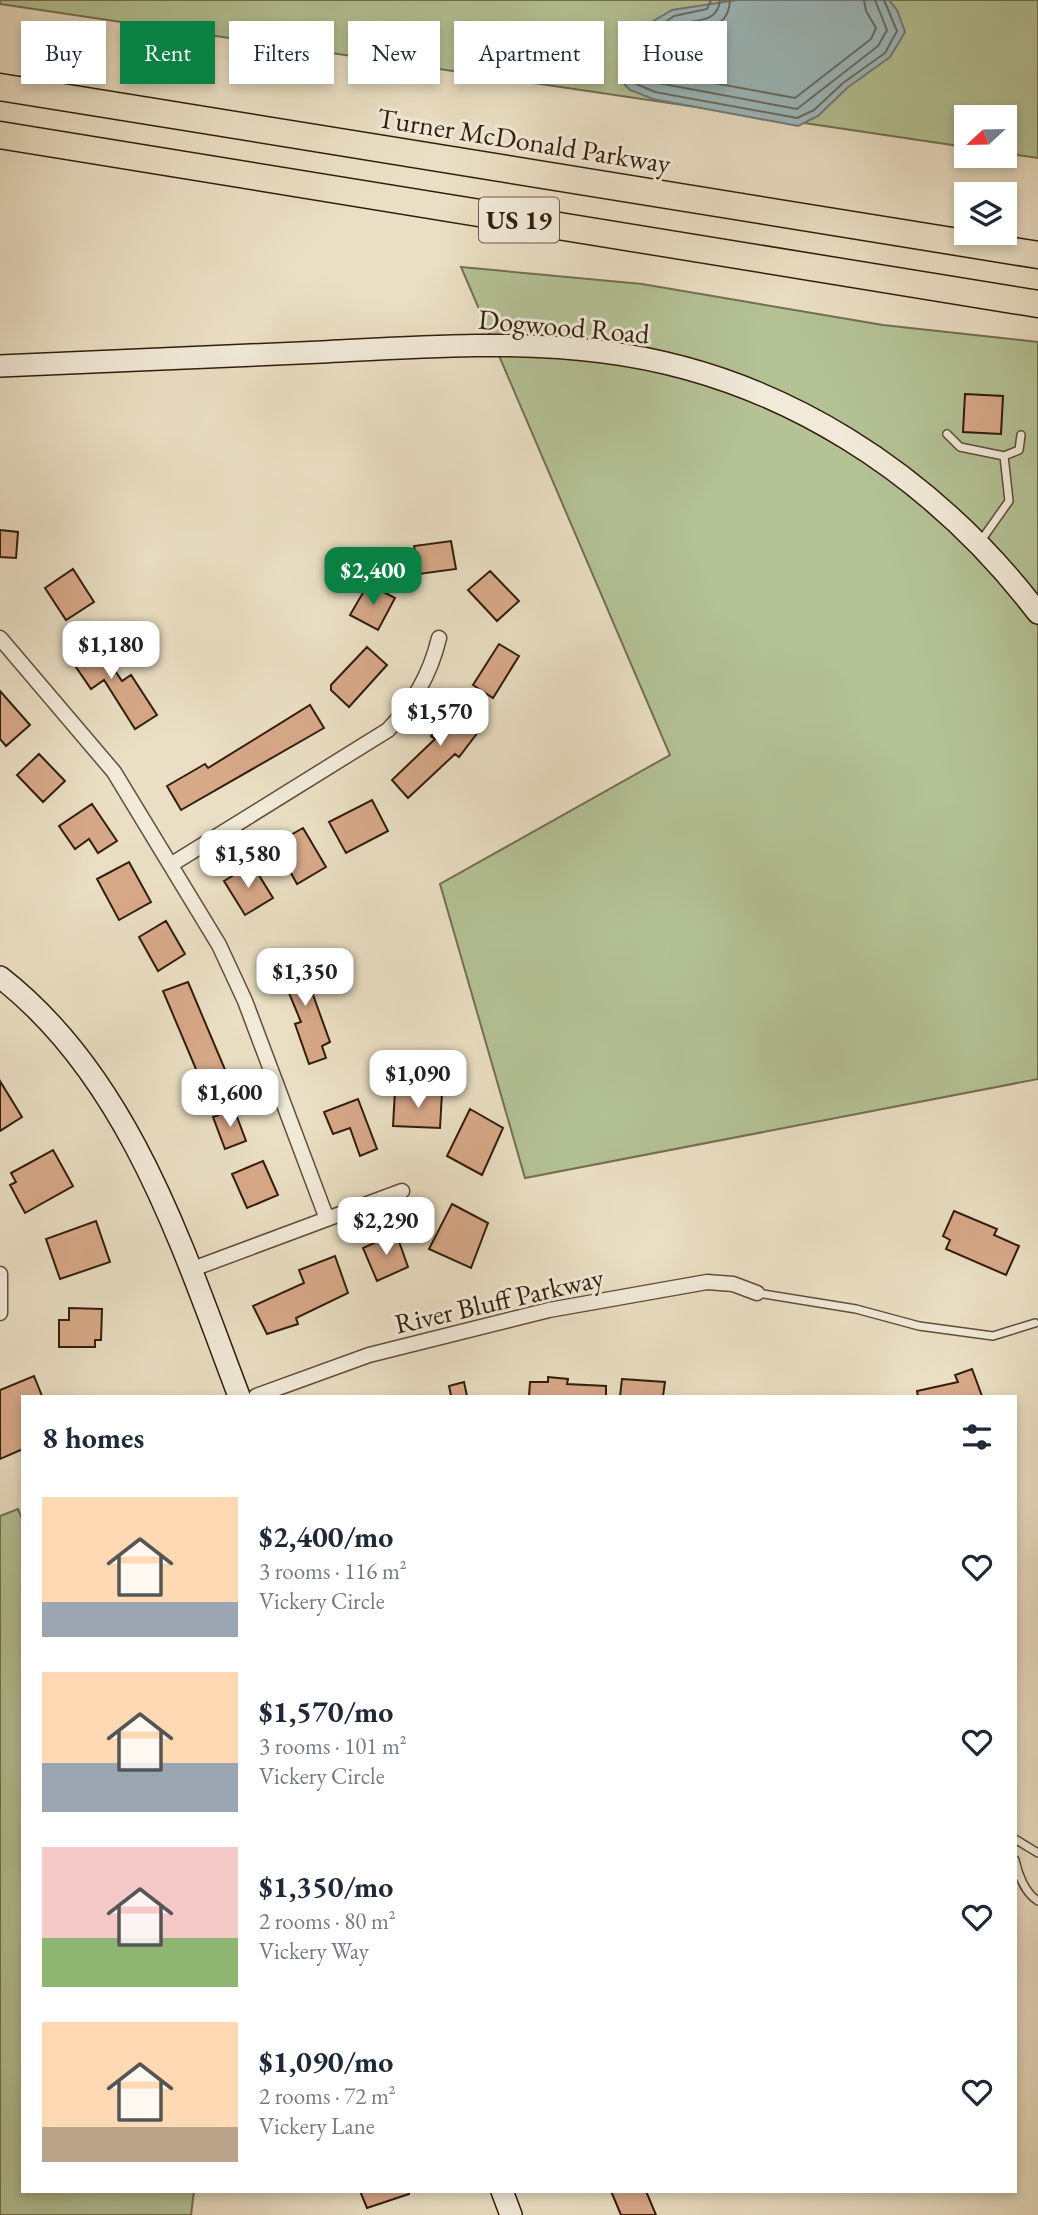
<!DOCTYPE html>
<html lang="en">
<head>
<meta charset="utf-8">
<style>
	body { margin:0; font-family:"EB Garamond",serif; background:#f2f2f3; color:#1f2937; height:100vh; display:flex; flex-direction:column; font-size:26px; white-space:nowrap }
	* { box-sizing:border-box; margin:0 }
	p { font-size:23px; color:#747a83 }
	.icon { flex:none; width:38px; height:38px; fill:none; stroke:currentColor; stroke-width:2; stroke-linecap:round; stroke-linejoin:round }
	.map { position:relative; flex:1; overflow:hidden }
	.sheet { position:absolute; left:21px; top:1395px; width:996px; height:798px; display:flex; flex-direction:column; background:#fff; border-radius:0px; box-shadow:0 4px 10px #0003 }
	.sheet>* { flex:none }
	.hud { position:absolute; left:21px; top:21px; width:998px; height:63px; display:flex; gap:14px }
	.needle { width:46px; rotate:248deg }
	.fabs { position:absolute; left:954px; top:105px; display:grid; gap:14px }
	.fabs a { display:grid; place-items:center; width:63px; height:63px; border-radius:0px; background:#fff; box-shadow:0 4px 10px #0003; font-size:35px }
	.price { position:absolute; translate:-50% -60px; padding:0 16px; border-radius:14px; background:#fff; color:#222; font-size:23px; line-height:46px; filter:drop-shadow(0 2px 4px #0008) }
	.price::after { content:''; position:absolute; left:50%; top:42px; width:21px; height:16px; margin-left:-10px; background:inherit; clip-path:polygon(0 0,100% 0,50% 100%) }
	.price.selected { background:#0b8043; color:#fff }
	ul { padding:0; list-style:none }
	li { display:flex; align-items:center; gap:21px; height:175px; padding:0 21px }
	li span { display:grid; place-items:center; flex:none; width:196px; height:140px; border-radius:0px; color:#555 }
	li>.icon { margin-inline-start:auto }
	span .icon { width:84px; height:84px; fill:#fffc; stroke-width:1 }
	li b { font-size:30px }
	h2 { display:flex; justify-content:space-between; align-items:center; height:84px; padding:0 21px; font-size:30px }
	.pill { padding:0 24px; border-radius:0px; background:#fff; box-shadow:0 4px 10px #0003; font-size:24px; line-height:63px }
	.pill.selected { background:#0b8043; color:#fff }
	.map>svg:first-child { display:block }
</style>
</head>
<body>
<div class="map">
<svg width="1038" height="2215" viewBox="0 0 1038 2215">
	<rect width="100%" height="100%" fill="#eadfc4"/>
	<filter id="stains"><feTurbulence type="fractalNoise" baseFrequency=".00286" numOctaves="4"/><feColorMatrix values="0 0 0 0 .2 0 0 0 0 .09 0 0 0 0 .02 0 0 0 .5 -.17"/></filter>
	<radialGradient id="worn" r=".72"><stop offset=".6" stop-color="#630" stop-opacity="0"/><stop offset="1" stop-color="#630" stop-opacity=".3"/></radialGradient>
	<path fill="#b4c296" stroke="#737050" stroke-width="2" d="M0,0H1038V158L1005,153L1004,117H966V147L0,4Z
		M461,267L642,284L883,325L1038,342V1079L525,1178L440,884L670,755Z
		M18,1509L23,1521V2191H194L191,2215H0V1516Z"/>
	<path fill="#9dbabf" stroke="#727b77" stroke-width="2" d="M737,0H889L897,10L905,32L890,57L847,88L818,116L798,126L653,99L630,90L625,85L619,63L624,43L640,29L672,10Z"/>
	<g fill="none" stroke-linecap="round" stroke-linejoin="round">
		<path stroke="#686c65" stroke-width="2" d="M711,0L707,9L674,16L630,46L626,63L632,82L655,92L797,118L814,110L843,83L885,53L897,31L884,0
			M720,0C718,25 692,18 676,26C662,32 649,41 638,51L635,62L640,76L658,83L797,109L878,46L887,30L875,0
			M730,0C729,32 701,26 680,35C668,41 656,49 647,58L648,68L660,73L795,98L871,39L876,28L866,11L864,0"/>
	</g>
	<path fill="#d8a989" stroke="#321d0b" stroke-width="2" d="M965,394L1003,396L1001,434L963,432Z
		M0,530L18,532L16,558L0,557Z
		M451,541L456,569L419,574L414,546Z
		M73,569L94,602L66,620L45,588Z
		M490,571L519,601L497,621L468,590Z
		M368,584L395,598L378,630L350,615Z
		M90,634L122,681L131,675L157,715L135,729L104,680L91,689L65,651Z
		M499,644L519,656L493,698L473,685Z
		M367,647L387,665L349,707L331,690V685Z
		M0,691L30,725L6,746L0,739Z
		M458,701L485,723L459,757L455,754L408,798L392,780L435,739L431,736Z
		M310,705L324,728L181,810L167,786L205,764L208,768Z
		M39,754L65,781L43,802L17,775Z
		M372,800L388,831L346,853L329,822Z
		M92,804L117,841L98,853L89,839L75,849L59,826Z
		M303,828L326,867L297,884L275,844Z
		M129,862L151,902L119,920L97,879Z
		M252,864L273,898L245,915L224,881Z
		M166,921L185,954L158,971L139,937Z
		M300,954L316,991L312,992L330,1042L322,1046L326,1058L309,1064L295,1024L301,1022L277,964Z
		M188,982L226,1072L201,1081L163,991Z
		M0,1081L22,1117L0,1131Z
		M395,1091L442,1093L440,1128L393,1126Z
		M358,1099L377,1149L360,1156L350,1128L333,1134L324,1112Z
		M234,1109L246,1141L225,1149L213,1117Z
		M470,1109L503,1128L482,1175L447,1156Z
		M53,1150L73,1186L25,1213L10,1185L16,1182L11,1173Z
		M263,1161L278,1195L247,1208L232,1174Z
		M452,1204L488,1223L471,1268L429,1249Z
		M954,1211L997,1229L994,1235L1019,1246L1006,1275L946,1249L950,1240L943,1236Z
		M96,1221L110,1262L60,1279L46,1239Z
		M396,1233L408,1267L377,1281L363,1248Z
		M335,1256L348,1293L296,1318L298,1324L267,1334L253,1306L304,1283L299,1270Z
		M69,1308L102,1309L101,1340H95V1347H59V1320H69Z
		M972,1369L982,1396H918L917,1391L958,1382L955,1375Z
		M34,1376L42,1396H23V1449L0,1459V1390Z
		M548,1377L568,1379L567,1384L606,1386V1396H529L530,1382H548Z
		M622,1379L665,1382L663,1396H620Z
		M464,1382L467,1396H451L449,1386Z
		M360,2191H409V2194L367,2208Z
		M611,2191H646L656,2215H621Z"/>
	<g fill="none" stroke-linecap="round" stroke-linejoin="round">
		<g stroke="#604e39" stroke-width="10">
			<path id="lane" d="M947,434L960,447L1004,456L1009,501L980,542
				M1004,456L1019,450L1021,435
				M757,1293L856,1309L919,1326L993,1336L1035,1323
				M1015,1839L1038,1853
				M1015,1860C1018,1874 1025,1893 1038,1901"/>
		</g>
		<g stroke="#604e39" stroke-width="17">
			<path id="street" d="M0,638L114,772L219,945L245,1001L327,1219
				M172,864L388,730C414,702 430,675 439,638
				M190,1270L402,1191
				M0,1274V1313
				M256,1396L369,1355L549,1310L707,1282L733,1284L757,1293"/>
		</g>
		<g stroke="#321d0b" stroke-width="24">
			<path id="secondary" d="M0,366C107,361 215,357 322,352C416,347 511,340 604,352C779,374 932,474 1038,613
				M0,977C130,1078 183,1249 239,1396
				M502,2191L511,2215"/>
		</g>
		<g stroke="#321d0b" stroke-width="29">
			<path id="highway" d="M0,87L1038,255
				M0,135L1038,304"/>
		</g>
		<use href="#lane" stroke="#f1ead9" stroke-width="7"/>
		<use href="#street" stroke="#f1ead9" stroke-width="14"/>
		<use href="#secondary" stroke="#f1ead9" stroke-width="21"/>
		<use href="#highway" stroke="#eadfc4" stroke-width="26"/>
	</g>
	<g text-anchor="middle" stroke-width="6" stroke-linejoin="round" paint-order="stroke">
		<rect fill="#f1ead9" stroke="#6b5a49" stroke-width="2" x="479" y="197.5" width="80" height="45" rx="5"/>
		<g font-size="26" font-weight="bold" fill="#321d0b">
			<text x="519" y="229">US 19</text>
		</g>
		<g font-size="28" fill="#321d0b" stroke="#f1ead9">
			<text transform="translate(524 140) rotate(9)" y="10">Turner McDonald Parkway</text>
			<text transform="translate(564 326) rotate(5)" y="10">Dogwood Road</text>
			<text transform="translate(499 1300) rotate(-13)" y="10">River Bluff Parkway</text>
		</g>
	</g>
	<rect width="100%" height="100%" filter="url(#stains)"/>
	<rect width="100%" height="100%" fill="url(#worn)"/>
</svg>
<div class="fabs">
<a><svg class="needle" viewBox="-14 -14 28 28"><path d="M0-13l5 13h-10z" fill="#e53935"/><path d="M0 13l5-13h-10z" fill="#747a83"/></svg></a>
<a><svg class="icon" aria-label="layers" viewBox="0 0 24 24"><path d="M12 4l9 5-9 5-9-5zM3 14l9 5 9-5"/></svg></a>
</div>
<b class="price selected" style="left:373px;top:607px">$2,400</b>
<b class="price" style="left:111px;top:681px">$1,180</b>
<b class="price" style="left:440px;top:748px">$1,570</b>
<b class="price" style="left:248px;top:890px">$1,580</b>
<b class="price" style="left:305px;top:1008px">$1,350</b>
<b class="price" style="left:418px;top:1110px">$1,090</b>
<b class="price" style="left:230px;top:1129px">$1,600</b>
<b class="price" style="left:386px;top:1257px">$2,290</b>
<div class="hud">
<a class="pill">Buy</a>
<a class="pill selected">Rent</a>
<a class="pill">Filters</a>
<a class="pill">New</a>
<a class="pill">Apartment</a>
<a class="pill">House</a>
</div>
<section class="sheet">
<h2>8 homes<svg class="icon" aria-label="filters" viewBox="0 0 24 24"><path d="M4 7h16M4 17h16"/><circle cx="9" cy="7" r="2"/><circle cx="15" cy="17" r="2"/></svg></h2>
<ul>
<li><span style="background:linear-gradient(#ffd9b3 75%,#9aa5b1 0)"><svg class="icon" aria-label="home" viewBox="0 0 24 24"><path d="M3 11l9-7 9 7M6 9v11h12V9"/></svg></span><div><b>$2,400/mo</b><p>3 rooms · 116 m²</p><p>Vickery Circle</p></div><svg class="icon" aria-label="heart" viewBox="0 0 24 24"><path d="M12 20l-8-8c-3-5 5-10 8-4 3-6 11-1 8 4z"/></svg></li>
<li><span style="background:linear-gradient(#ffd9b3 65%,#9aa5b1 0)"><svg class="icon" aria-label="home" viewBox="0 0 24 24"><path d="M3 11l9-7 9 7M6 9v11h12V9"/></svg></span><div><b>$1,570/mo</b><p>3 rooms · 101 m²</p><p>Vickery Circle</p></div><svg class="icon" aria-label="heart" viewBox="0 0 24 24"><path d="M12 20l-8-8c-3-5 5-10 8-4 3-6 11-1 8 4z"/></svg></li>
<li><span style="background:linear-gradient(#f6c9c9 65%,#8fb573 0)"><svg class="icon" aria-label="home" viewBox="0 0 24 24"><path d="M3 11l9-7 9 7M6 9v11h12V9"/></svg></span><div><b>$1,350/mo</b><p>2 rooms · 80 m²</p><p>Vickery Way</p></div><svg class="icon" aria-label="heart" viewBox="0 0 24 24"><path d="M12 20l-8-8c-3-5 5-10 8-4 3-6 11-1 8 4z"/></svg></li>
<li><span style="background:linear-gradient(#ffd9b3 75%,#b9a48a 0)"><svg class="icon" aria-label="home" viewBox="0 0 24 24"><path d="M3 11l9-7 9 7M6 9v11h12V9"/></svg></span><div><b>$1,090/mo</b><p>2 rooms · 72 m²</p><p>Vickery Lane</p></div><svg class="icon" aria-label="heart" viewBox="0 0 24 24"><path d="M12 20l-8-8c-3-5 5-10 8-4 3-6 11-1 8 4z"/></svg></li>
</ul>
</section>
</div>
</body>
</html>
